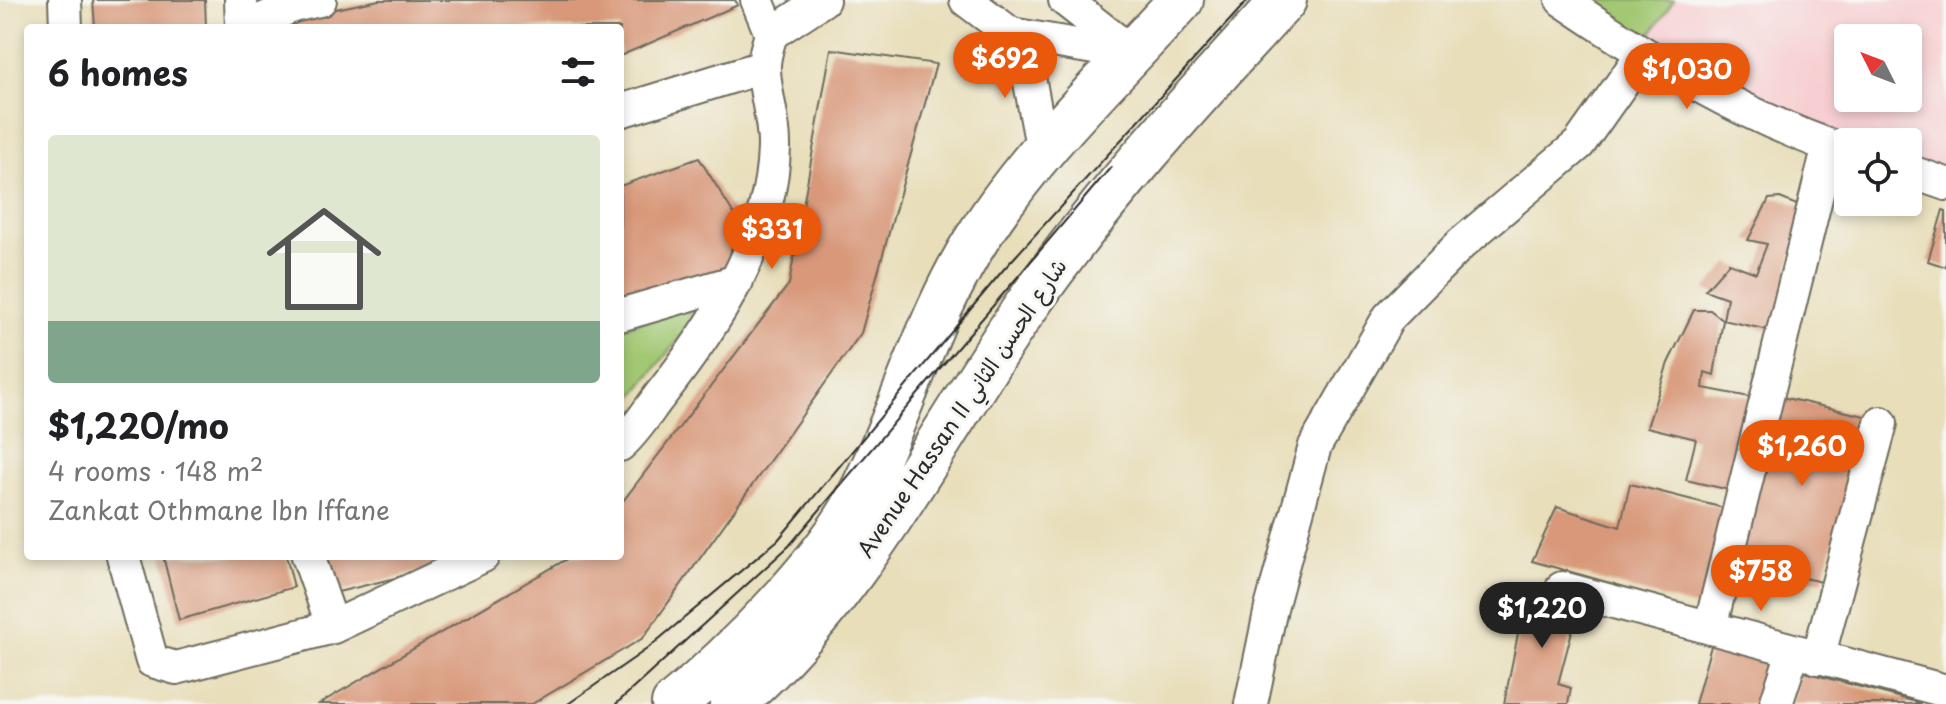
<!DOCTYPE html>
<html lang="en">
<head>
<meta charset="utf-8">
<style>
	body { margin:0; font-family:"Playpen Sans","Playpen Sans Arabic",sans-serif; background:#f2f2f2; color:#202124; height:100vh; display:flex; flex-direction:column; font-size:30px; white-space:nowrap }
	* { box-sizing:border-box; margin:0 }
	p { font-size:26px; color:#757577 }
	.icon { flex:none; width:44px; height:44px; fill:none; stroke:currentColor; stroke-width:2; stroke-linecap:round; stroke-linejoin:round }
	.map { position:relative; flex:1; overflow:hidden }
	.panel { position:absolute; left:24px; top:24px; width:600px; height:536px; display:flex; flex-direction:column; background:#fff; border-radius:8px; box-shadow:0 4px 12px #0003 }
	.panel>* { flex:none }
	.needle { width:52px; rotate:312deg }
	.controls { position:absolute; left:1834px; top:24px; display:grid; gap:16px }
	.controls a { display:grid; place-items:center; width:88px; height:88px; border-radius:8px; background:#fff; box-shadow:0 4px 12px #0003; font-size:40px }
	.price { position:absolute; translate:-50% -68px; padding:0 18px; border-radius:28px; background:#ea580c; color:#fff; font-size:26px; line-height:52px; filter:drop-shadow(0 2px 4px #0008) }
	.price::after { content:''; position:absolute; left:50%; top:48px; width:24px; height:18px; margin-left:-12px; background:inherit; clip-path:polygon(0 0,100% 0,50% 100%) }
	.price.selected { background:#222; color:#fff }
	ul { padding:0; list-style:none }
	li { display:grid; align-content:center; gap:16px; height:424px; padding:0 24px }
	li span { display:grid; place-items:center; height:248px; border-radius:8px; color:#555 }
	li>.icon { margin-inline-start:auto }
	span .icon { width:144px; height:144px; fill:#fffc; stroke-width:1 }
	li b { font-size:34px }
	h2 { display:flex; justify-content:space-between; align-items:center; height:96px; padding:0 24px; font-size:34px }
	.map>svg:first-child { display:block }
</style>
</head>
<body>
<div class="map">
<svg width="1946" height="704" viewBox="0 0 1946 704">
	<rect width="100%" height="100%" fill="#f6f6f2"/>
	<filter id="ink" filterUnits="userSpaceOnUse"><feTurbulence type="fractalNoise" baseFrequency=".0125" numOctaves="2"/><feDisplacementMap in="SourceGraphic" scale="16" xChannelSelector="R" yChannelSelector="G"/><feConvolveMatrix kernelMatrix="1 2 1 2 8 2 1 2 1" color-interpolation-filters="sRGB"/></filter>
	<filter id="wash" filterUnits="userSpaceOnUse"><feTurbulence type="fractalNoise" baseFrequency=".006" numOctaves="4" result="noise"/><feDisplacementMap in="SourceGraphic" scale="32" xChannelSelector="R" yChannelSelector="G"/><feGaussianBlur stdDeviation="1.8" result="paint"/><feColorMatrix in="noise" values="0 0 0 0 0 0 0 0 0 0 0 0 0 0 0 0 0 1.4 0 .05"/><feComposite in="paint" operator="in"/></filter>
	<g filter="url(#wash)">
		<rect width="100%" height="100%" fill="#e8deba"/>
		<path fill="#f7cfd2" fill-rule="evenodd" d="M1674,0H1946V192L1908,180V142H1848V161L1645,42ZM1848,38H1908V98H1848Z"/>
		<path fill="#a2c873" stroke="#667a4f" stroke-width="2" d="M1585,0H1674L1645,42Z
			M680,306L695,318L620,413V329Z"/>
		<g id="blocks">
			<path fill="#d89879" d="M93,0H205L206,28H95Z
				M379,0H735L738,5L620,56V28H269L268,23Z
				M831,49L936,64L861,333L643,638L532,704H319L572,556H620V505L789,284Z
				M699,158L737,219L728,267L620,303V186Z
				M1780,198L1804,208L1773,331L1723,320L1727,298L1705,290L1729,263L1756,273L1767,244L1748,240L1769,199Z
				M1943,210L1946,211V267L1928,261Z
				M1694,310H1710L1723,320L1714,375L1705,372L1703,388L1755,398L1734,491L1686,480L1696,439L1647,427L1668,363Z
				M1777,396L1869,417L1822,582L1739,564Z
				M1630,484L1732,510L1706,610L1532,561L1557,507L1620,527Z
				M163,556H286L294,587L179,620Z
				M325,556H446L448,565L334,593Z
				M1527,589L1580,601L1558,684L1571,688L1568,704H1504Z
				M1714,635L1775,654L1770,669L1777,674L1766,700L1760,699L1759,704H1695Z
				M1801,671L1920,703V704H1792Z"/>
		</g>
	</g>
	<g filter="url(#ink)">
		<use href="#blocks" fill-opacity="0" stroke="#6d6a5d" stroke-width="2"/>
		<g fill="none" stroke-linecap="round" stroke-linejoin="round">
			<g stroke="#6d6a5d" stroke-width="36">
				<path id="minor" d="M65,0L66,28
					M241,0L242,28
					M757,0L771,34L823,0
					M966,0L1011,34L1106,50L1128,59
					M1065,0L1130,51
					M1562,0C1653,62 1743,117 1848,152
					M244,28L293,6L320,0
					M1011,34L1029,77L1043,152
					M620,111L763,67
					M1908,171L1946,184
					M620,315L737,281
					M620,445C635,432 646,414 658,398C714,327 771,242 774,148C775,121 765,96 764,70C763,58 768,45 771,34
					M123,556L152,661L176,668L333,627L483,556
					M308,556L333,627
					M1562,588L1946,691
					M1710,628L1829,145
					M1818,658L1881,423
					M1251,704L1271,608L1315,446L1389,317L1461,244L1579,144L1642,55
					M1776,704L1793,652"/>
			</g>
			<g stroke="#6d6a5d" stroke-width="48">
				<path id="highway" d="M674,704C732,656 824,565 859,497C903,412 927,315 980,234C1035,148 1113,75 1181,0
					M732,704C857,599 932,443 1023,311C1098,202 1194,98 1284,0"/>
			</g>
			<use href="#minor" stroke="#fff" stroke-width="32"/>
			<use href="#highway" stroke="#fff" stroke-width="44"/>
			<path stroke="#2b2b2b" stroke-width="2" d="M568,704L647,649L778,540L1004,269L1248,0
				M616,704L789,546L1111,167"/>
		</g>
	</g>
	<g text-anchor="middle" stroke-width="6" stroke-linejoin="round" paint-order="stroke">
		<g font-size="22" fill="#2b2b2b" stroke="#f6f6f2">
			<text transform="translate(962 408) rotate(-56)" y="8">Avenue Hassan II شارع الحسن الثاني</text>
		</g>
	</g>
</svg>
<div class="controls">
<a><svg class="needle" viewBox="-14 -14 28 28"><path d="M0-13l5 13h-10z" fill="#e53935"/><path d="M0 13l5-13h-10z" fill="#757577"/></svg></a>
<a><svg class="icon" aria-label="locate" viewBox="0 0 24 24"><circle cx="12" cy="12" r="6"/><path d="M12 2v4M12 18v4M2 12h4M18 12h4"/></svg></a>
</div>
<b class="price" style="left:1005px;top:100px">$692</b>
<b class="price" style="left:1687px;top:111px">$1,030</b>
<b class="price" style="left:772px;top:271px">$331</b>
<b class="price" style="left:1802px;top:488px">$1,260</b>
<b class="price" style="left:1761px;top:613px">$758</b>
<b class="price selected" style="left:1542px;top:650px">$1,220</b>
<section class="panel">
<h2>6 homes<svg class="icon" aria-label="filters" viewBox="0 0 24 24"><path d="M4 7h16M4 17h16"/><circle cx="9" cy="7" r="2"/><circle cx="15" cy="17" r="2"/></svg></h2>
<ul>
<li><span style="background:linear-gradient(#dfe7d0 75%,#7fa58c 0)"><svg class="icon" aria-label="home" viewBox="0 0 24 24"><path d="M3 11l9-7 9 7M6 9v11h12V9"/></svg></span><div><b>$1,220/mo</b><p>4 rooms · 148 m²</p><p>Zankat Othmane Ibn Iffane</p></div></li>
</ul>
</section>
</div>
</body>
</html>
